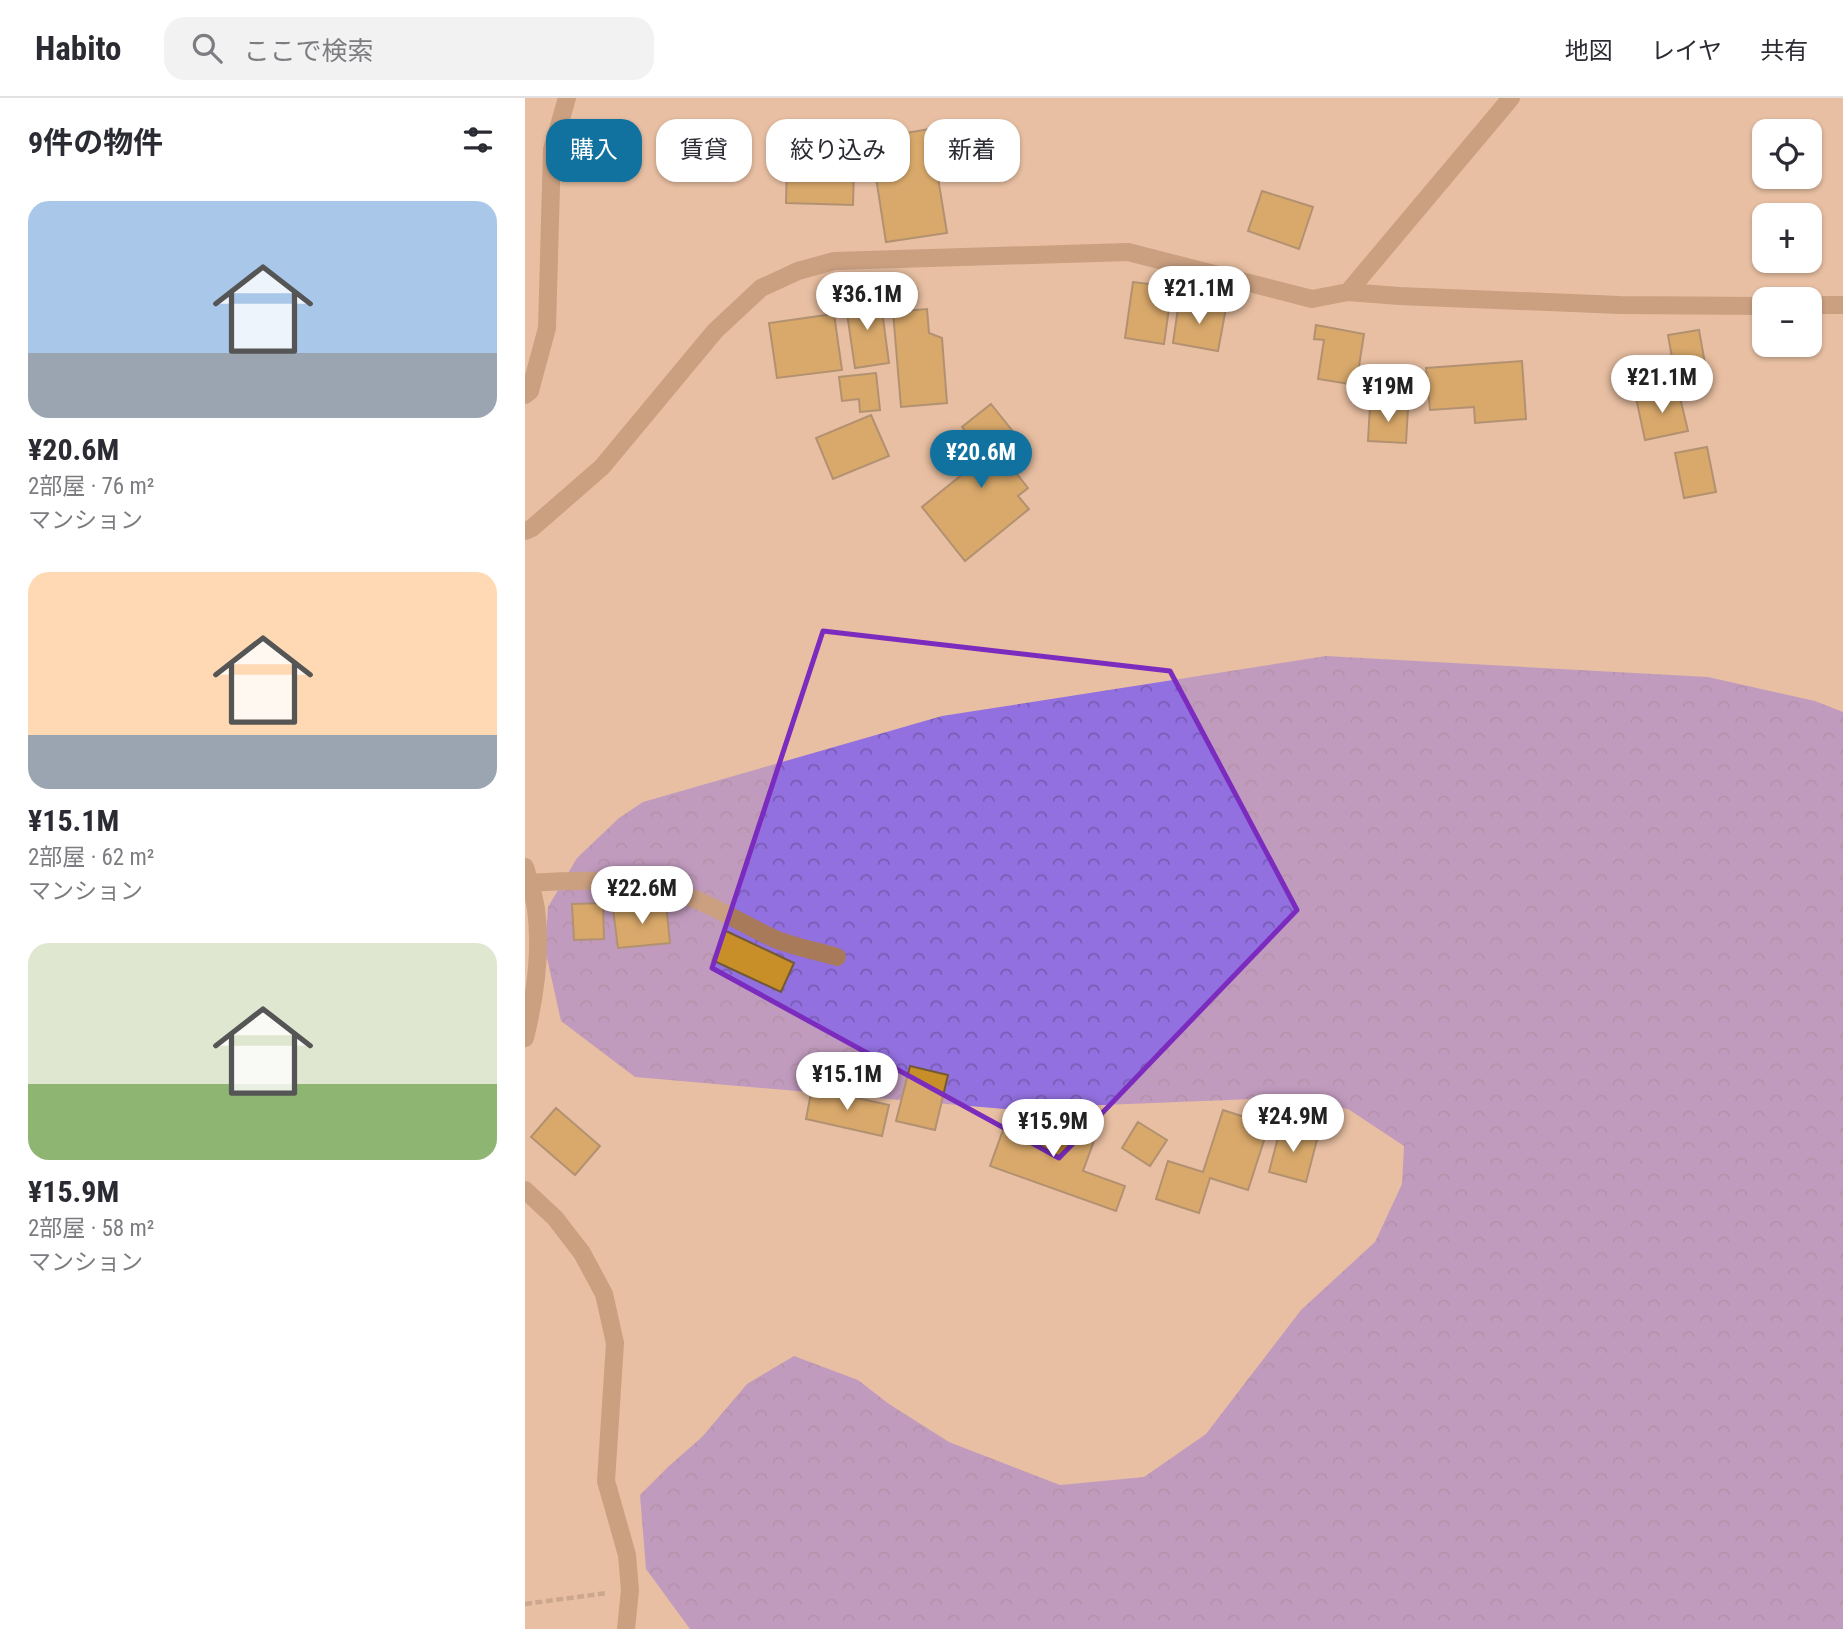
<!DOCTYPE html>
<html lang="ja">
<head>
<meta charset="utf-8">
<style>
	body { margin:0; font-family:"Roboto Condensed","Noto Sans JP",sans-serif; background:#f2f2f3; color:#2b2b33; height:100vh; display:flex; flex-direction:column; font-size:26px; white-space:nowrap }
	* { box-sizing:border-box; margin:0 }
	p { font-size:23px; color:#7c7c81 }
	.icon { flex:none; width:38px; height:38px; fill:none; stroke:currentColor; stroke-width:2; stroke-linecap:round; stroke-linejoin:round }
	.map { position:relative; flex:1; overflow:hidden }
	.panel { display:flex; flex-direction:column; background:#fff; width:525px }
	.panel>* { flex:none }
	.top-card { position:absolute; left:21px; top:21px; width:665px; height:63px; display:flex; gap:14px }
	.fabs { position:absolute; left:1227px; top:21px; display:grid; gap:14px }
	.fabs a { display:grid; place-items:center; width:70px; height:70px; border-radius:14px; background:#fff; box-shadow:0 2px 5px #0004; font-size:35px }
	.price { position:absolute; translate:-50% -60px; padding:0 16px; border-radius:24px; background:#fff; color:#222; font-size:23px; line-height:46px; filter:drop-shadow(0 2px 4px #0008) }
	.price::after { content:''; position:absolute; left:50%; top:42px; width:21px; height:16px; margin-left:-10px; background:inherit; clip-path:polygon(0 0,100% 0,50% 100%) }
	.price.on { background:#11729f; color:#fff }
	ul { padding:0; list-style:none }
	li { display:grid; align-content:center; gap:14px; height:371px; padding:0 28px }
	li span { display:grid; place-items:center; height:217px; border-radius:21px; color:#555 }
	li>.icon { margin-inline-start:auto }
	span .icon { width:126px; height:126px; fill:#fffc; stroke-width:1 }
	li b { font-size:30px }
	h2 { display:flex; justify-content:space-between; align-items:center; height:84px; padding:0 28px; font-size:30px }
	.pill { padding:0 24px; border-radius:21px; background:#fff; box-shadow:0 2px 5px #0004; font-size:24px; line-height:63px }
	.pill.on { background:#11729f; color:#fff }
	header { display:flex; align-items:center; gap:42px; box-sizing:border-box; height:98px; padding:0 35px; background:#fff; border-bottom:2px solid #e1e1e2 }
	header strong { font-size:33px }
	nav { display:flex; gap:38px; margin-inline-start:auto; font-size:24px }
	.search { width:490px; height:63px; background:#f2f2f3; display:flex; align-items:center; gap:18px; box-sizing:border-box; padding:0 24px; border-radius:21px; color:#7c7c81; font-size:26px }
	main { display:flex; flex:1; min-height:0 }
	.map>svg:first-child { display:block }
</style>
</head>
<body>
<header>
<strong>Habito</strong>
<div class="search"><svg class="icon" aria-label="search" viewBox="0 0 24 24"><circle cx="10" cy="10" r="6"/><path d="M15 15l6 6"/></svg>ここで検索</div>
<nav><a>地図</a><a>レイヤ</a><a>共有</a></nav>
</header>
<main>
<section class="panel">
<h2>9件の物件<svg class="icon" aria-label="filters" viewBox="0 0 24 24"><path d="M4 7h16M4 17h16"/><circle cx="9" cy="7" r="2"/><circle cx="15" cy="17" r="2"/></svg></h2>
<ul>
<li><span style="background:linear-gradient(#a9c7e8 70%,#9aa5b1 0)"><svg class="icon" aria-label="home" viewBox="0 0 24 24"><path d="M3 11l9-7 9 7M6 9v11h12V9"/></svg></span><div><b>¥20.6M</b><p>2部屋 · 76 m²</p><p>マンション</p></div></li>
<li><span style="background:linear-gradient(#ffd9b3 75%,#9aa5b1 0)"><svg class="icon" aria-label="home" viewBox="0 0 24 24"><path d="M3 11l9-7 9 7M6 9v11h12V9"/></svg></span><div><b>¥15.1M</b><p>2部屋 · 62 m²</p><p>マンション</p></div></li>
<li><span style="background:linear-gradient(#dfe7d0 65%,#8fb573 0)"><svg class="icon" aria-label="home" viewBox="0 0 24 24"><path d="M3 11l9-7 9 7M6 9v11h12V9"/></svg></span><div><b>¥15.9M</b><p>2部屋 · 58 m²</p><p>マンション</p></div></li>
</ul>
</section>
<div class="map">
<svg width="1318" height="1531" viewBox="0 0 1318 1531">
	<defs>
		<pattern id="forest-crowns" width="20" height="18" patternUnits="userSpaceOnUse" patternTransform="scale(1.75)"><rect width="20" height="18" fill="#9370df"/><path d="M2 6a3 3 0 1 1 6 0M12 15a3 3 0 1 1 6 0" fill="none" stroke="#795cb4"/></pattern>
	</defs>
	<rect width="100%" height="100%" fill="#e8bfa2"/>
	<path fill="url(#forest-crowns)" d="M801,558L1183,579L1290,603L1318,614V1531H165L121,1471L115,1397L144,1368L177,1339L222,1286L269,1258L333,1282L364,1306L424,1344L535,1387L619,1379L681,1336L776,1212L850,1144L877,1086L879,1048L823,1011L755,1000L479,1011L110,979L36,923L20,851L23,809L52,760L94,720L118,704L417,618Z"/>
	<path fill="#c88e28" stroke="#725935" stroke-width="2" d="M405,31L422,135L361,144L345,41Z
		M262,67L329,69L328,107L261,105Z
		M737,93L788,109L774,151L723,133Z
		M608,184L647,189L639,246L600,240Z
		M355,198L364,265L330,270L320,202Z
		M654,203L701,210L693,253L648,245Z
		M402,211L404,235L417,240L422,305L376,309L368,214Z
		M309,216L317,272L252,280L244,225Z
		M791,227L839,236L831,287L793,281L799,242L789,241Z
		M1174,232L1183,282L1152,288L1143,237Z
		M997,263L1001,321L950,325L949,309L905,312L901,270Z
		M351,275L355,312L335,314L334,301L317,303L314,279Z
		M1153,291L1163,333L1120,342L1111,300Z
		M466,306L494,341L476,356L503,390L493,398L504,411L440,463L397,409L460,358L437,329Z
		M845,308L883,310L881,345L843,343Z
		M346,317L364,358L308,381L291,340Z
		M1182,349L1191,394L1159,400L1150,355Z
		M78,805L79,841L49,842L47,806Z
		M141,806L145,845L93,850L88,811Z
		M201,833L269,865L256,894L187,862Z
		M385,968L423,977L410,1032L371,1023Z
		M287,990L364,1007L357,1038L281,1021Z
		M31,1010L75,1048L50,1077L6,1039Z
		M486,1010L570,1040L558,1073L600,1088L591,1113L465,1068Z
		M698,1012L744,1027L723,1092L685,1080L674,1115L631,1101L643,1063L678,1074Z
		M613,1024L642,1042L625,1068L597,1050Z
		M756,1028L793,1038L781,1084L744,1074Z"/>
	<g fill="none" stroke-linecap="round" stroke-linejoin="round">
		<path stroke="#aa8a74" stroke-width="4.5" stroke-dasharray="7 3.5" stroke-linecap="butt" d="M0,1506L82,1495"/>
		<path stroke="#a87a5a" stroke-width="18" d="M823,194L986,0
			M1284,207H1318
			M0,297L5,293L22,230L27,52L42,0
			M0,433L7,430L77,369L190,233L236,190L273,173L309,163L603,154L787,201L823,194L874,198L1095,207L1239,208
			M0,769C4,782 9,797 11,811C17,854 10,899 0,940
			M4,785C51,782 97,780 143,792C181,802 215,825 250,841C269,849 292,853 312,859
			M0,1092L30,1120L57,1155L79,1196L90,1245L81,1383L102,1457L105,1492L101,1531"/>
	</g>
	<path d="M0 0H1318V1531H0ZM298,533L645,573L772,812L534,1060L187,870Z" fill="#e8bfa2" fill-opacity=".55" fill-rule="evenodd"/>
	<path fill="none" stroke="#7b2cbf" stroke-width="5" stroke-linejoin="round" d="M298,533L645,573L772,812L534,1060L187,870Z"/>
</svg>
<div class="fabs">
<a><svg class="icon" aria-label="locate" viewBox="0 0 24 24"><circle cx="12" cy="12" r="6"/><path d="M12 2v4M12 18v4M2 12h4M18 12h4"/></svg></a>
<a>+</a>
<a>−</a>
</div>
<b class="price" style="left:674px;top:228px">¥21.1M</b>
<b class="price" style="left:342px;top:234px">¥36.1M</b>
<b class="price" style="left:1137px;top:317px">¥21.1M</b>
<b class="price" style="left:863px;top:326px">¥19M</b>
<b class="price on" style="left:456px;top:392px">¥20.6M</b>
<b class="price" style="left:117px;top:828px">¥22.6M</b>
<b class="price" style="left:322px;top:1014px">¥15.1M</b>
<b class="price" style="left:768px;top:1056px">¥24.9M</b>
<b class="price" style="left:528px;top:1061px">¥15.9M</b>
<div class="top-card">
<a class="pill on">購入</a>
<a class="pill">賃貸</a>
<a class="pill">絞り込み</a>
<a class="pill">新着</a>
</div>
</div>
</main>
</body>
</html>
